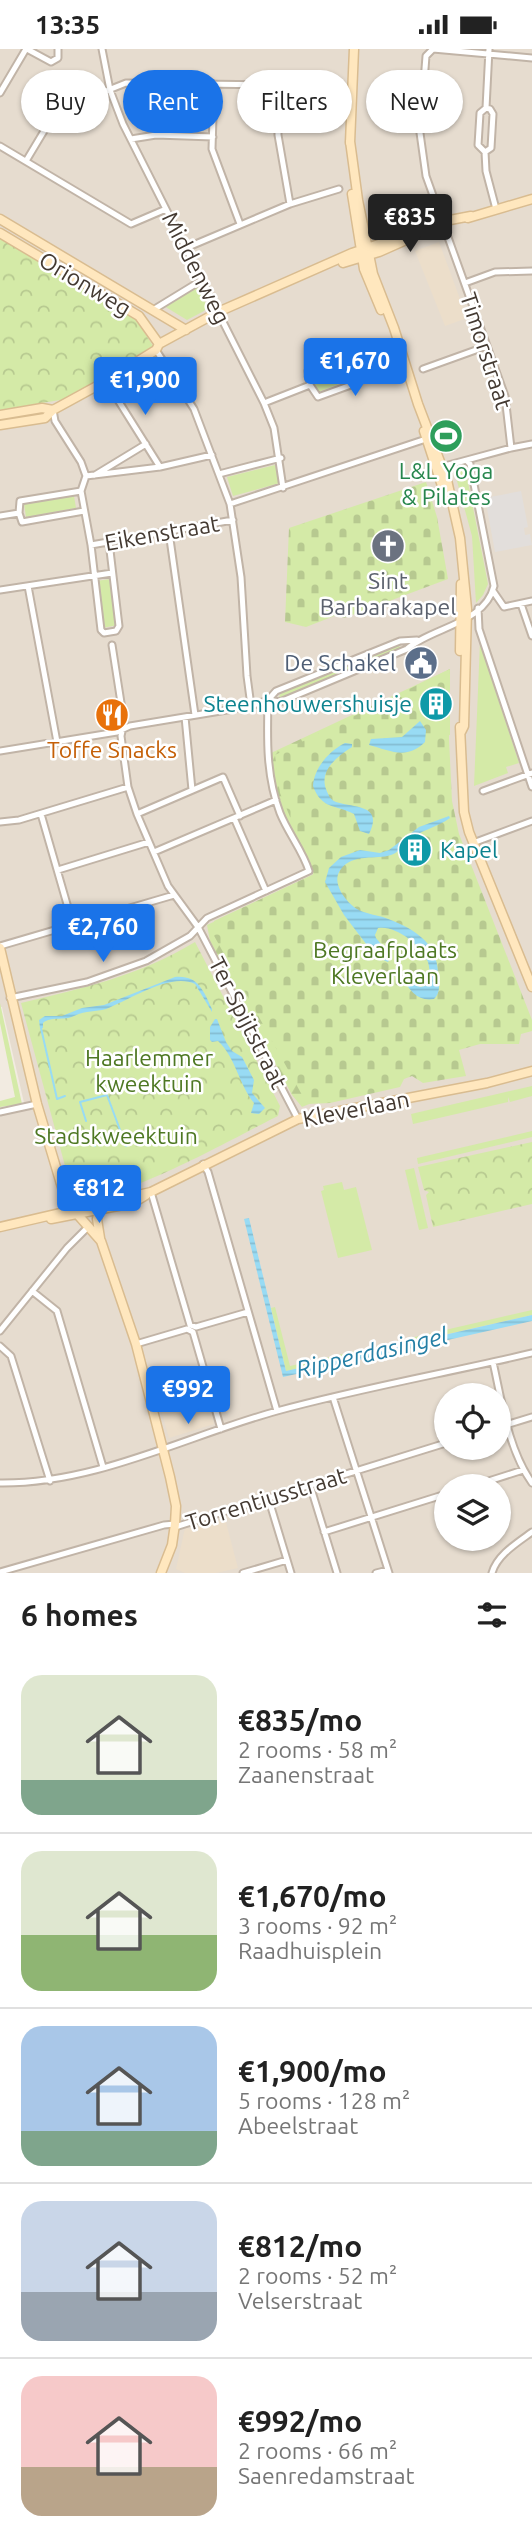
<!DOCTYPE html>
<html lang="en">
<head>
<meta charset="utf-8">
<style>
	body { margin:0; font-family:Ubuntu,sans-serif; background:#f6f6f6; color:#222; height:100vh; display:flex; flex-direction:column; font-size:26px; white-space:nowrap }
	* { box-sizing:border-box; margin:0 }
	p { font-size:23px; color:#767676 }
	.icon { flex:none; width:38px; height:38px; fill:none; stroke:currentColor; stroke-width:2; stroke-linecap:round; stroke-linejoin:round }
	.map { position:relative; height:1524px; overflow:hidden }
	.details { display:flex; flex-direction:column; background:#fff; flex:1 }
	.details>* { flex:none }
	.guide { position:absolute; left:21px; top:21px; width:490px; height:63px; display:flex; gap:14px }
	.controls { position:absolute; left:434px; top:1334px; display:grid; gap:14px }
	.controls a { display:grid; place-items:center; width:77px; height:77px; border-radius:50%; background:#fff; box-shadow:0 2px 5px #0004; font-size:35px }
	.price { position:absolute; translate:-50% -60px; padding:0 16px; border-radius:7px; background:#1a73e8; color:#fff; font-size:23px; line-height:46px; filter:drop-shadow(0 2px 4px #0008) }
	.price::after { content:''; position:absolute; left:50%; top:42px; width:21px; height:16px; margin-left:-10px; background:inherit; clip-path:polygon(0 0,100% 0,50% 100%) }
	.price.current { background:#222; color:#fff }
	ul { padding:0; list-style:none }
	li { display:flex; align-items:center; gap:21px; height:175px; padding:0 21px }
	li+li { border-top:2px solid #e0e0e0 }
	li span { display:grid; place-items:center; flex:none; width:196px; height:140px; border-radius:21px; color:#555 }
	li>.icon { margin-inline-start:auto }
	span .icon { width:84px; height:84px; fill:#fffc; stroke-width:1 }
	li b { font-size:30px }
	h2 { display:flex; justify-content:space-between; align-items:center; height:84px; padding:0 21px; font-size:30px }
	.tag { padding:0 24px; border-radius:32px; background:#fff; box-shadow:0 2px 5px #0004; font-size:24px; line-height:63px }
	.tag.current { background:#1a73e8; color:#fff }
	.status { display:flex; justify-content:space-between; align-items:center; height:49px; padding:0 35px; background:#fff; direction:ltr }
	.status svg { height:19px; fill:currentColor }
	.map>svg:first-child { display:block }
</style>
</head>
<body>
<div class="status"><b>13:35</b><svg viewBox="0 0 49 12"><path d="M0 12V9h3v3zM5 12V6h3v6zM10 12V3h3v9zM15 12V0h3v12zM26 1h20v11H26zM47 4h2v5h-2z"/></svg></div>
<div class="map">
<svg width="532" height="1524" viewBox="0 0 532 1524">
	<defs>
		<pattern id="forest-firs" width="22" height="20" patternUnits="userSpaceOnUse" patternTransform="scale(1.75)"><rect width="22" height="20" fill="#d4eaa7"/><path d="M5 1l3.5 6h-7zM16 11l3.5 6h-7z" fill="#b7c990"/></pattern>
		<pattern id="cemetery-stones" width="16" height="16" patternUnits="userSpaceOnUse" patternTransform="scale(1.75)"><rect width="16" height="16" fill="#d4eaa7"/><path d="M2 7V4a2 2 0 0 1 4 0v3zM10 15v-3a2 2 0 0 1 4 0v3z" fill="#b7c990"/></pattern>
		<pattern id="park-crowns" width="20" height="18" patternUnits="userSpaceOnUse" patternTransform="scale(1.75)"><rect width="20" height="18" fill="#d4eaa7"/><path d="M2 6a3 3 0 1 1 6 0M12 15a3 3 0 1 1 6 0" fill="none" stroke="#b7c990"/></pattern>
		<pattern id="water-rules" width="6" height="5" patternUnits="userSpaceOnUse" patternTransform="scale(1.75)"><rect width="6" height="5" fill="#98dbf4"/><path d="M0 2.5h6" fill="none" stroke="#84bdd2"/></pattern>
	</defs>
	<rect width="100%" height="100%" fill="#f2ebe1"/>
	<path fill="#e6dccf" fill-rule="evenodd" d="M0,0H532V1524H0V1066L25,1058L2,958H0ZM446,1346H499V1398H446ZM446,1437H499V1489H446Z"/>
	<path fill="#ecdeca" d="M439,193L467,269L445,277L415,202Z
		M175,1330L183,1354L206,1348L214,1375L169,1389L154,1336Z
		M225,1470L238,1519L216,1524H185L176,1520L185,1479L194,1480Z"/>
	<path fill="#d4eaa7" d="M197,238L207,257L204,262L187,271L164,257Z
		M340,313L347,332L318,343L311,325Z
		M275,416L280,434L233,447L227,428Z
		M465,418L488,535L483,546L476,554L472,487L454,421Z
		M74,447L76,459L26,468L24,455Z
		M111,530L118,576L102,579L96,532Z
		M480,593L519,714L506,718L508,724L474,737Z
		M398,596L402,600L284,649L279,648L282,642Z
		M0,954L22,1055L0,1058V1052L15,1048L0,974Z
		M532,1037V1047L510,1053L508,1048V1053L413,1075L411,1065Z
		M532,1082V1088L418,1115L417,1109Z
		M414,1119L428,1179L419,1181L405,1121Z
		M342,1133L344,1141L356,1138L372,1201L338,1209L321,1142L324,1141L323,1137Z
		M275,1258L290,1317L378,1297V1301L286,1322L271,1259Z
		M532,1261V1266L394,1297L393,1293Z"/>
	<path fill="url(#forest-firs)" d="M450,620V686L441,687L317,788L319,1051L302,1058L292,1046L210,892L207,876L313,826L283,765L276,743L271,704Z"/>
	<path fill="url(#cemetery-stones)" d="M426,433L437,468L448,530L344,569L337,566L306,578L285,573L289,479Z
		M450,620L449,690L452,752L459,785L532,971V982L521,985L519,995H480L459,1001L466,1027L423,1034L412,1027L404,1030L400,1038L330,1054L307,1055L212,883L214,872L314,825L280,744L275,706Z"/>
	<path fill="url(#park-crowns)" d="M0,189L136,270L153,297L66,350L0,361Z
		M195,893L280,1057L278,1067C247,1082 106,1162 78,1147C75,1145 73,1141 71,1139L21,954C83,939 139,927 195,893Z
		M532,1093V1155L433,1178L426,1146L429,1143L424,1141L418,1118Z"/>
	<path fill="#e2dedb" d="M521,442L528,478L524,479L525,486L530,485L532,496L495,503L485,449Z"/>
	<path fill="url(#water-rules)" d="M420,672L426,681L425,693C407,711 391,702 369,696L371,690L402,688Z
		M345,694L352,695V698C338,707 319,721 326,740C328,745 330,751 336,753C354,759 384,755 369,785L360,782L354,765C335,755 322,761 313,737C314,719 329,702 345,694Z
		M449,767L450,769C436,779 420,781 408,792C402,797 398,804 391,806C376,811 353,804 341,820C330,833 346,853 357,860C364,864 375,866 383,868C411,878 438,892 438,925C439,935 441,943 434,950C419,953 409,942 403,929L408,926L420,938L429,936C430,929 430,920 428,913C421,896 396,876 378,879L375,886L376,889L391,907L388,913L379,909L370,900L344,866L325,833L329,819L341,808L360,801L380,804L389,801L419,778Z
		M175,928C198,926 203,941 212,960V963L195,935C170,923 130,951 106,960C95,963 87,961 74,967C64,972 50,967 43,974V979H40L39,971L45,967H62L82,959L104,956Z
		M215,970H217L226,993L232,1002L242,1008L254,1031L252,1044L265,1059L259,1065L251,1064L254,1054C239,1036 236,1009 218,992L212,993L210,991V978Z
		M249,1169L286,1322L532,1266V1272L283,1328L244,1170Z"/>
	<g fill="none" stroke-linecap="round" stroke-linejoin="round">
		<path stroke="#98dbf4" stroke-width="2" d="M41,979L57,1050L65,1047
			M86,1072L80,1053L107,1046L126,1097
			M92,1082L95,1097"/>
		<g stroke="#c1b4a7" stroke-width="9">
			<path id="street" d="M27,0L51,13L58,9V0
				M102,0L110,41L123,75L264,354L274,379L283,439
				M489,0L486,59L480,64L478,96L485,103L486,122L496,160
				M214,35L212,100L240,175
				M0,44L26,0
				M131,90L156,86L213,88
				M0,97L131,175L166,160
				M485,103L491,99L493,65L490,60L486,59
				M26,112L47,77L71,56L126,34L269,36L278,45V86L290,155
				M186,199L290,155L339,140
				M465,234L495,223L532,222
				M153,261L202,231
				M156,301L194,360L230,455L241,528L247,627L251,657
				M341,310L349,321L351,336L318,348L310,336L308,322Z
				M423,320L487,297
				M349,321L381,309
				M106,332L160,418
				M264,354L310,336
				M53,361L55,372L81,413L86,427L81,442L91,496L101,581L104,584L116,582L119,577L109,493
				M511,399L505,347L426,127L420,84L426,7L433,0L532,9
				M441,418L511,399L532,395
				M219,425L281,409
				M95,426L146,395
				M86,427L160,418L212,406
				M81,442L20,452L19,464L22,473L84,462
				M230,455L426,390
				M0,467L19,464
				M169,483L195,666
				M91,496L233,471
				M28,537L57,693
				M0,541L112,524
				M493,542L504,558L532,552
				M521,555L532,587
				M478,559L479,580L532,738
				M112,596L124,673L121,687L128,738L137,765L168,837L198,878L298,1070
				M268,651L276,642L400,592L417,591
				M185,668L192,741
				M0,702L117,683L130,677L251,657L268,651L280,653L407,600C432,578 485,575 494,537L470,415L467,412
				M483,742L532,724
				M41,765L73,876
				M137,765L223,728L240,767
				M234,769L266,842
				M0,773L19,771L128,738
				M473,794L532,772
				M154,803L276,751
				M58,821L149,793
				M0,897L174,846
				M10,949L87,933L146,912L190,887L207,869L309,822C303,802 288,784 280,764C266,727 267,690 268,651
				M0,1063L37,1055
				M203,1115L208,1123L277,1362
				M151,1143L190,1276L196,1278
				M32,1242L57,1262L103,1418
				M196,1278L248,1263
				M187,1280L193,1283L221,1380
				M0,1282L67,1199L86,1180
				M136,1295L187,1280
				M0,1297L11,1307L50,1432
				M493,1313C502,1353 508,1400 532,1434
				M333,1348L389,1524
				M499,1378L532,1368
				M0,1434C96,1435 186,1387 277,1362C361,1339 447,1324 532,1304
				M310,1436L337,1524
				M473,1437L523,1421
				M268,1448L291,1524
				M175,1478L446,1394
				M324,1483L446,1445
				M0,1523L164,1476L175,1475
				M243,1524L287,1511
				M376,1524L388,1521
				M492,1524C497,1506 517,1494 532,1483"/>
		</g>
		<g stroke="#d9bc90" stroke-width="11">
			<path id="secondary" d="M350,92L358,151L373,225L394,279L418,355L447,431L460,489L467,560L464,677L461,683
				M350,94L354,0
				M352,145L364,220L381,261
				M468,169L532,150
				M0,170L186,281
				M0,184L139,267L159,295
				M343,214L379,203L406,191
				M0,366L42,359L53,361
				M0,376L45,369L53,361L106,332L156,301L159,295L218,263L352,204L450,171L471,167
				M424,382L445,446
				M460,602L461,535
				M460,678L464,763L469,783L532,938
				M0,899L37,1055L70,1165
				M68,1162L78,1166L101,1192L136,1295L170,1428L176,1457L175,1475L172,1496L161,1524
				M99,1162L97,1170L100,1189
				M51,1170L133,1154L146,1146
				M0,1178L151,1143L298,1070L487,1034L532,1022"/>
		</g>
		<use href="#street" stroke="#fff" stroke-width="5"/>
		<use href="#secondary" stroke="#ffe7be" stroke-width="8"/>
	</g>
	<defs>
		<g id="stadium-disc" transform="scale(1.75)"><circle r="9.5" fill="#2e9e5b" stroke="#fff"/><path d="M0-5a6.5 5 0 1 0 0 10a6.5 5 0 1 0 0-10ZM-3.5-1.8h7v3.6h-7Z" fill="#fff"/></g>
		<g id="church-disc" transform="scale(1.75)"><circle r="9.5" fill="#6b7280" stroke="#fff"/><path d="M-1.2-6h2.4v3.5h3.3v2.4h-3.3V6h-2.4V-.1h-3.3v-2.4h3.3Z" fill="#fff"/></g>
		<g id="civic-disc" transform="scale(1.75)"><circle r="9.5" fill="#5c6f8a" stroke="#fff"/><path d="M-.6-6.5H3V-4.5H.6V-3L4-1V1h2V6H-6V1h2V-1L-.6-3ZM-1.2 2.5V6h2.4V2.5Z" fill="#fff"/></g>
		<g id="building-disc" transform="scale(1.75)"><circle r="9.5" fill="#0f9aa8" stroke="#fff"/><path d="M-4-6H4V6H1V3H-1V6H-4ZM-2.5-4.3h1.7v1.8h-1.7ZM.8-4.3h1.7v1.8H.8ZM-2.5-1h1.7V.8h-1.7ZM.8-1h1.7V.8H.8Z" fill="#fff"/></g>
		<g id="restaurant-disc" transform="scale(1.75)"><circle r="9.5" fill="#e8710a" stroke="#fff"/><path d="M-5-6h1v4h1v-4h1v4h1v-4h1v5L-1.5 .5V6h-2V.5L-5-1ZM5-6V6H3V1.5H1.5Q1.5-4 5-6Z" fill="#fff"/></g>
	</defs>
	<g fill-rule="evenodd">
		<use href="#stadium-disc" x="446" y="387"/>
		<use href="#church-disc" x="388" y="497"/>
		<use href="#civic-disc" x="421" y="614"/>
		<use href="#building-disc" x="436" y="655"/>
		<use href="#restaurant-disc" x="112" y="666"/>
		<use href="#building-disc" x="415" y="801"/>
	</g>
	<g text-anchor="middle" stroke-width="5" stroke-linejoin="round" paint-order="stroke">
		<g font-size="23" fill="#443a32" stroke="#fff">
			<text transform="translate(196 219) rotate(63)" y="8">Middenweg</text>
			<text transform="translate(85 235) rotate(31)" y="8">Orionweg</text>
			<text transform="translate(486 302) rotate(72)" y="8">Timorstraat</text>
			<text transform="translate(162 484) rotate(-10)" y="8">Eikenstraat</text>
			<text transform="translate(248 974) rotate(63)" y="8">Ter Spijtstraat</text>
			<text transform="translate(356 1060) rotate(-11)" y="8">Kleverlaan</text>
			<text transform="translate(266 1450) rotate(-17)" y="8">Torrentiusstraat</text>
		</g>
		<g font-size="23" fill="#27864d" stroke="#fff">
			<text x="446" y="430">L&amp;L Yoga<tspan x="446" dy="26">&amp; Pilates</tspan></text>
		</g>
		<g font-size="23" fill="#5b616d" stroke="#fff">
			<text x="388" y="540">Sint<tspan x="388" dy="26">Barbarakapel</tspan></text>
		</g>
		<g font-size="23" fill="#4e5e75" stroke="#fff" text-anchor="end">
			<text x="396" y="622">De Schakel</text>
		</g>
		<g font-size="23" fill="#0d838f" stroke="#fff" text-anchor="end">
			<text x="412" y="663">Steenhouwershuisje</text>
			<text x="440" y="809" text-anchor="start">Kapel</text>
		</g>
		<g font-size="23" fill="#c56008" stroke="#fff">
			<text x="112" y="709">Toffe Snacks</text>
		</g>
		<g font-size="23" fill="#4e7823" stroke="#fff">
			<text x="385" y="909">Begraafplaats<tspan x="385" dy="26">Kleverlaan</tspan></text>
			<text x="149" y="1017">Haarlemmer<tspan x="149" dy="26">kweektuin</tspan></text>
			<text x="116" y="1095">Stadskweektuin</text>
		</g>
		<g font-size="24" font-style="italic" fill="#247fa5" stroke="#fff">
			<text transform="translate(372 1304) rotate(-13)" y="8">Ripperdasingel</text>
		</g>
	</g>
</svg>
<div class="controls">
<a><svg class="icon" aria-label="locate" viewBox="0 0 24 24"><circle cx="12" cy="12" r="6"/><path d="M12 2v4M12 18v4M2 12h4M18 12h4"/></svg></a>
<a><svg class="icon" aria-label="layers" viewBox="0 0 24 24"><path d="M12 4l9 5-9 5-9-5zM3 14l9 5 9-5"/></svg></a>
</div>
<b class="price current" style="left:410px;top:205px">€835</b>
<b class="price" style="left:355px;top:349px">€1,670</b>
<b class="price" style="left:145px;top:368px">€1,900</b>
<b class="price" style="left:103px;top:915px">€2,760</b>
<b class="price" style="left:99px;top:1176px">€812</b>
<b class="price" style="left:188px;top:1377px">€992</b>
<div class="guide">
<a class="tag">Buy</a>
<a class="tag current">Rent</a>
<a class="tag">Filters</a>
<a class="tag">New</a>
</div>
</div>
<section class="details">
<h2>6 homes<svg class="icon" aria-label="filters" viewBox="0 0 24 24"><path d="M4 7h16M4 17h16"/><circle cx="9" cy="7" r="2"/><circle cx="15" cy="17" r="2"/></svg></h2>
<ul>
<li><span style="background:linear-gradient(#dfe7d0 75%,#7fa58c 0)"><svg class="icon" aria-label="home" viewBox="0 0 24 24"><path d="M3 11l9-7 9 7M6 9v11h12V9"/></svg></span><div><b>€835/mo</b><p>2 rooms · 58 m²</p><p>Zaanenstraat</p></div></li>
<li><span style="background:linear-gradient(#dfe7d0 60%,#8fb573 0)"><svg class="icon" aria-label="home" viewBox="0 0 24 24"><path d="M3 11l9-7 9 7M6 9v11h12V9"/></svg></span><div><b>€1,670/mo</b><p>3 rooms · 92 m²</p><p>Raadhuisplein</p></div></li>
<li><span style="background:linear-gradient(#a9c7e8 75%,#7fa58c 0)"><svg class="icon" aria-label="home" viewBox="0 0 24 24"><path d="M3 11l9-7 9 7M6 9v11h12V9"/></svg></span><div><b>€1,900/mo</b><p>5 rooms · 128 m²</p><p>Abeelstraat</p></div></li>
<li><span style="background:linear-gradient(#c9d6e8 65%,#9aa5b1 0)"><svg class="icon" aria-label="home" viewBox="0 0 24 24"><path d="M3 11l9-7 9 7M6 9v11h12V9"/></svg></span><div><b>€812/mo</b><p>2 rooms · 52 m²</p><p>Velserstraat</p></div></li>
<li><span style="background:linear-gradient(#f6c9c9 65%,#b9a48a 0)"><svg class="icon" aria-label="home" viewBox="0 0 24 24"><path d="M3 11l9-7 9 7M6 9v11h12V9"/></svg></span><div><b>€992/mo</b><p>2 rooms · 66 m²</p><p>Saenredamstraat</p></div></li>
</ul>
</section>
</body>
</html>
